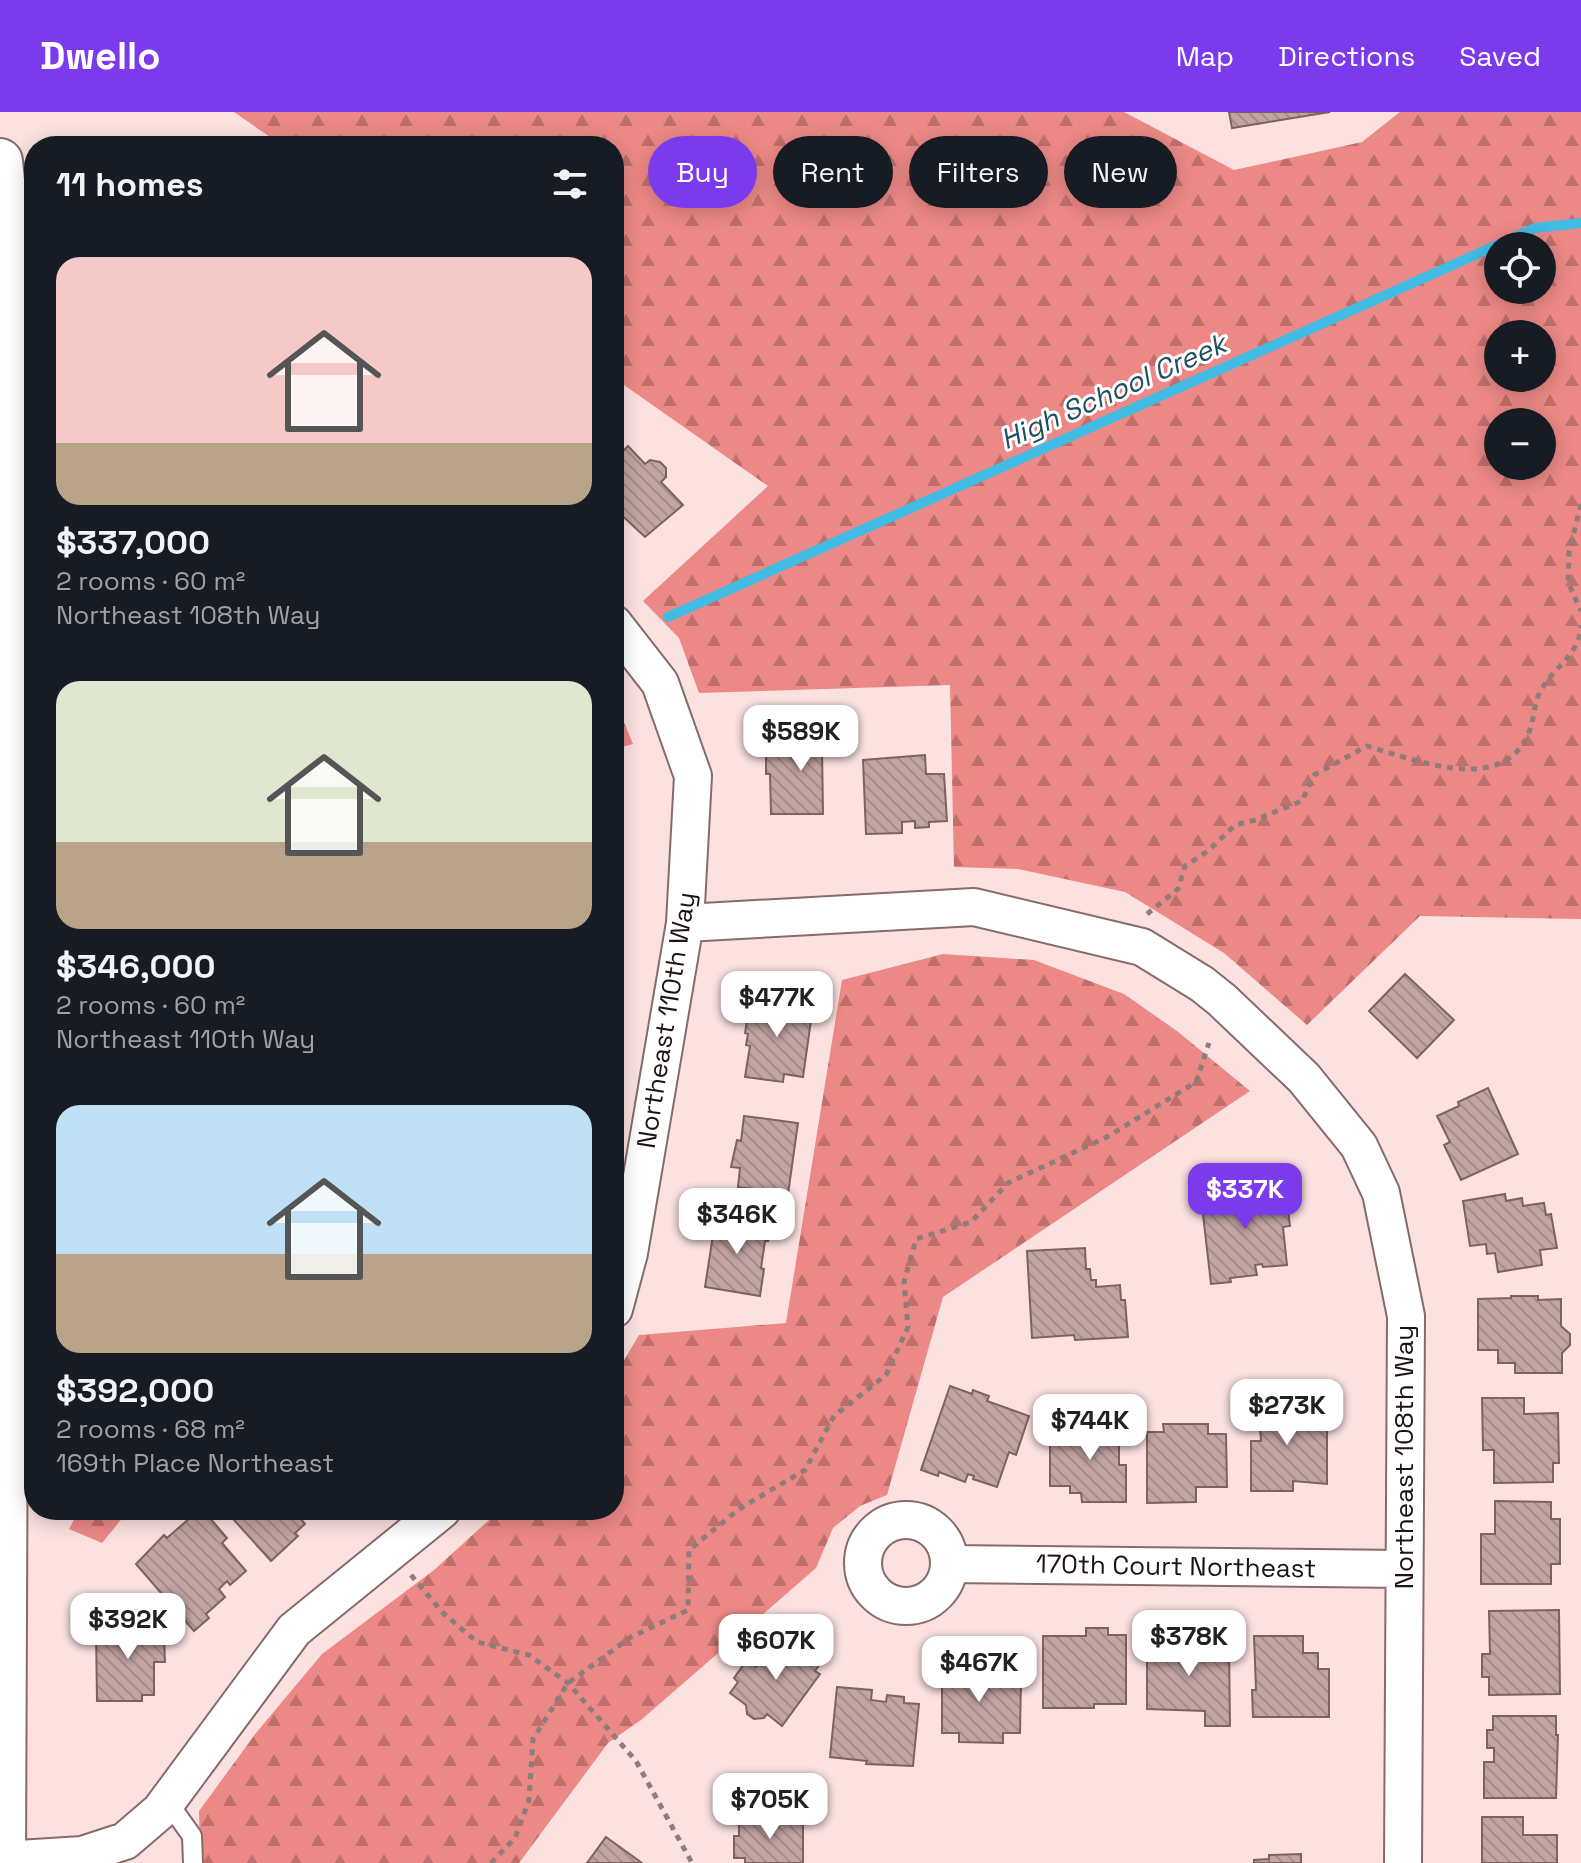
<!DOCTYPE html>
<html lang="en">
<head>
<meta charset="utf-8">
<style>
	body { margin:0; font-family:"Space Grotesk",sans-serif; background:#20242c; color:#f1f3f6; height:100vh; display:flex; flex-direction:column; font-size:30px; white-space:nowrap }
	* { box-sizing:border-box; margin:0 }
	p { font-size:26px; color:#9ea1a6 }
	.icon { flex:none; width:44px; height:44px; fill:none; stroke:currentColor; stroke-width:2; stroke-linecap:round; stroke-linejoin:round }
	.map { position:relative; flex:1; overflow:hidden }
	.drawer { position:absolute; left:24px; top:24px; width:600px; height:1384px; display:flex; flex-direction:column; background:#171b24; border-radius:32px; box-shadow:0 4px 20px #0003 }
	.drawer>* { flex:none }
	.top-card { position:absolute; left:648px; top:24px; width:760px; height:72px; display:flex; gap:16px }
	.fabs { position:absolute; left:1484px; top:120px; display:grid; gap:16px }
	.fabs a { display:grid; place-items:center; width:72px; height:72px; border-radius:50%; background:#171b24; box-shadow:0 4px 20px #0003; font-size:40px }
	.price { position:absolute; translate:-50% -68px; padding:0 18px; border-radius:16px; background:#fff; color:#222; font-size:26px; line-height:52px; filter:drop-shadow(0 2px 4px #0008) }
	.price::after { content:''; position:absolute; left:50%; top:48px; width:24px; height:18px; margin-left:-12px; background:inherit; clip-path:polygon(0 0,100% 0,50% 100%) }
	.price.on { background:#7c3aed; color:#fff }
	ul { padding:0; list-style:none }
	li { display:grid; align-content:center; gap:16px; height:424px; padding:0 32px }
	li span { display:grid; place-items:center; height:248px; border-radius:24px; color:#555 }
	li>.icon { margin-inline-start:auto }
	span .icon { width:144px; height:144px; fill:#fffc; stroke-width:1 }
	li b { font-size:34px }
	h2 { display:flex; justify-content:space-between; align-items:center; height:96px; padding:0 32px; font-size:34px }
	.tag { padding:0 28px; border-radius:36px; background:#171b24; box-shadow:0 4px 20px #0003; font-size:28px; line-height:72px }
	.tag.on { background:#7c3aed; color:#fff }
	header { display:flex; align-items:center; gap:48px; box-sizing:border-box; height:112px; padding:0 40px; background:#7c3aed; color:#fff }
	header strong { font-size:38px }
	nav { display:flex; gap:44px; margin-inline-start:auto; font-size:28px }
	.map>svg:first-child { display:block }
</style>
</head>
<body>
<header>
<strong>Dwello</strong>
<nav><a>Map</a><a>Directions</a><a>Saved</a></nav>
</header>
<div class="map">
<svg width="1581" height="1751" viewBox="0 0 1581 1751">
	<defs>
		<pattern id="forest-firs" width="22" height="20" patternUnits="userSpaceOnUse" patternTransform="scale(2)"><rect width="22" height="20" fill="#ec8986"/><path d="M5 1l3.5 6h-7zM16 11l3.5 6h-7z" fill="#bf6f6c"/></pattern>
		<pattern id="building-back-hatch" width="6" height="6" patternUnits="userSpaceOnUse" patternTransform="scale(2)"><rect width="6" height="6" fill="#c2a4a2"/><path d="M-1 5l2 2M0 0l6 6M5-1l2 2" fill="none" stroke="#a68c8a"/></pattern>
	</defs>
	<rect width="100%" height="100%" fill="#fbe2e0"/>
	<path fill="url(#forest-firs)" fill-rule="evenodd" d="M234,0H1124L1234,58L1362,30L1400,0H1581V807L1420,804L1307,913L1224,841L1125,780L1018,757L954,755L950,573L699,581L679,526L643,489L768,374L614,266V34H283ZM1542,134V178H1498V134ZM1542,222V266H1498V222ZM1498,310H1542V354H1498Z
		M614,586L633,632L614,637Z
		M34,634V1288L29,1286Z
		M943,842L1034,848L1124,882L1177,919L1250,979L943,1185L887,1383L860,1394L833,1416L816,1456L641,1608L608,1631L519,1751H200L199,1699L256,1621L322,1542L434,1458L500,1398H614V1265L639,1223L786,1211L842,868Z
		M79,1398H129L102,1431L69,1417Z"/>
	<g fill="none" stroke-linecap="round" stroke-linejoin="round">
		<path stroke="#41bce5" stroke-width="10" d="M668,505L1535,116L1581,111"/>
	</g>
	<path fill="url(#building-back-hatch)" stroke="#7d6260" stroke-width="2" d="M1229,0H1330L1232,16Z
		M628,334L645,352L650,348L660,350L666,356V365L661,370L683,393L645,425L614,396V348Z
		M818,610H842V634L822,635L823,702H771L770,662H766V635H795V629H819Z
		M925,643L926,662H944L947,709L929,710V715L915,716V709L902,710V721L866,722L863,648Z
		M1405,862L1454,908L1417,946L1369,899Z
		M751,884L813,894L803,965L784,962L783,970L745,965L750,934L746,933L748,922L745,921Z
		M1488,976L1518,1042L1461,1068L1444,1033L1450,1030L1437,1004L1459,994L1458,990Z
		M744,1004L798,1011L788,1082L738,1075L740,1056L731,1055L737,1028L741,1029Z
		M1285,1074L1290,1114L1283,1115L1287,1153L1263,1155L1262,1152L1255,1153L1257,1163L1230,1166L1231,1170L1211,1172L1201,1085L1222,1082V1077L1237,1076L1238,1079Z
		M1505,1082L1506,1089L1522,1086L1523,1094L1544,1091L1546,1103L1551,1102L1557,1136L1540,1138L1542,1153L1498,1160L1495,1141L1487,1142L1486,1132L1470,1134L1463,1089Z
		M721,1099L749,1104V1110L759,1111L758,1117L770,1119L768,1129H765L761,1156L764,1157L760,1184L705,1175L713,1123H717Z
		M1085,1136L1086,1157H1090L1091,1168H1096V1175L1120,1173L1121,1188H1125L1128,1225L1075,1228L1074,1223L1032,1226L1027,1139Z
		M1511,1184H1538V1188L1561,1187V1214L1570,1222V1233L1562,1241V1261H1515V1251H1498V1238H1478V1187L1511,1186Z
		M950,1274L972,1282L973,1278L989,1284L987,1289L1029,1304L1016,1343L1009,1340L997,1375L973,1367L974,1364L968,1362L965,1370L939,1360L938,1364L921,1358Z
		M1262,1281H1295V1306L1327,1309V1372L1293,1369V1379H1251V1329H1261L1258,1289H1262Z
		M1482,1286H1524V1302L1558,1301L1559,1351H1553V1370L1494,1371V1338H1483Z
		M1119,1309V1353H1126V1390H1082L1081,1381H1070V1374H1050V1329H1066V1310Z
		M1163,1312H1208V1322H1226L1227,1375H1196V1390L1147,1391V1320H1164Z
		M1495,1389L1551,1390V1407H1560V1452H1551V1472H1481V1422H1495Z
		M199,1398H203L227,1426L222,1431L246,1459L230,1473L227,1469L219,1477L225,1485L206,1502L209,1506L194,1519L136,1452L164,1423L167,1426Z
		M225,1398H293L305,1412L295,1421L298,1424L271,1449Z
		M1559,1498L1560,1582L1489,1583V1565H1482V1542H1490L1489,1499Z
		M123,1506L134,1507L139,1513H160V1526H164L165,1550H154V1583H142V1589H97L96,1517L117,1516L116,1512Z
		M1086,1516H1108V1523H1126V1592H1094V1596H1043V1524H1086Z
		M1147,1524H1182V1534H1198V1527H1213V1533H1229L1230,1614H1205V1599L1147,1597Z
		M1254,1524H1303V1541H1318V1557H1329V1605H1253L1252,1578H1256Z
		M777,1527L787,1534L790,1530L820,1552L815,1559L820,1562L782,1614L767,1602L764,1606L754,1607L747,1602L746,1593L730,1581L738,1570L734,1566L747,1548L756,1555Z
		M942,1553H988V1567H1021L1020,1621H1003V1631L959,1630V1621H942Z
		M837,1575L872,1578L871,1588L886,1590L887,1583L904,1585V1591L919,1592L913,1654L866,1652L867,1649L830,1645Z
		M1493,1604H1556V1623H1558L1556,1686H1484V1650H1494V1636H1487V1618H1493Z
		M759,1702H783V1712H803V1751H745V1746H734V1724H739V1710H759Z
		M1482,1705H1523V1723H1557V1751H1482Z
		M606,1725L642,1751H587Z
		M1301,1742V1751H1254V1748L1269,1747V1743Z"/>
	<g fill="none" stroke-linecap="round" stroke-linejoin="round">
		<g stroke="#876b69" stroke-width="22">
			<path id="lane" d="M167,1689L192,1724L193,1751"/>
		</g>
		<g stroke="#876b69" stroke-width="40">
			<path id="street" d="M614,512L660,571L693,664L685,811L629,1141L614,1197
				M685,811L974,795L1142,835L1202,872L1222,888L1304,966L1359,1034L1381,1081L1406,1204L1403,1751
				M863 1451a43 43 0 1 1 86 0a43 43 0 1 1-86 0Z
				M949,1452L1403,1457
				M3,1748L82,1743L125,1729L160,1699L294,1518L442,1398"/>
		</g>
		<g stroke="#876b69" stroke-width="48">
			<path id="secondary" d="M0,49L5,98L9,250L3,1751"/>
		</g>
		<path stroke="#8e7d7b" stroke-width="5" stroke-dasharray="6 6" stroke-linecap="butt" d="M1581,392L1569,441L1568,470L1581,499
			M1147,802L1178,777L1185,754L1208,739L1235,713L1255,708L1302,689L1314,663L1367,634C1413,647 1496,682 1526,627C1534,613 1533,594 1540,580C1554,554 1580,543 1581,513
			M411,1463L443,1501L477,1530L529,1543L568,1571L636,1649L692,1751
			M491,1751L515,1726L529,1688L533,1627L568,1571L631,1525L688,1498L689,1438L739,1397L805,1358L834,1304L886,1263L908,1215L904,1170L916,1127L971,1110L1008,1071L1107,1025L1196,970L1209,931"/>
		<use href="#lane" stroke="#fff" stroke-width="18"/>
		<use href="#street" stroke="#fff" stroke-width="36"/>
		<use href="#secondary" stroke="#fff" stroke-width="44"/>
	</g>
	<g text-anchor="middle" stroke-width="6" stroke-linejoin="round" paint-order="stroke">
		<g font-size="26" fill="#1d1312" stroke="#fff">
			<text transform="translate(666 908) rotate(-81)" y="9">Northeast 110th Way</text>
			<text transform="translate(1404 1345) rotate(-90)" y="9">Northeast 108th Way</text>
			<text transform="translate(1176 1454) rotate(1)" y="9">170th Court Northeast</text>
		</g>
		<g font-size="28" font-style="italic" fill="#1d4f61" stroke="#fff">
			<text transform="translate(1113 279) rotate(-24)" y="10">High School Creek</text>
		</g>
	</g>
</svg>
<div class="fabs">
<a><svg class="icon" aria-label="locate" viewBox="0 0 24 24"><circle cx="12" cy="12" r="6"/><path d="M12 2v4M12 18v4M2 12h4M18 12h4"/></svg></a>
<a>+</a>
<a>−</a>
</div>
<b class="price" style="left:801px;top:661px">$589K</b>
<b class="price" style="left:777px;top:927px">$477K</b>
<b class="price on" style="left:1245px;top:1119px">$337K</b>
<b class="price" style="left:737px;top:1144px">$346K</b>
<b class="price" style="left:1287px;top:1335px">$273K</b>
<b class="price" style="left:1090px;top:1350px">$744K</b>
<b class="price" style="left:128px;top:1549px">$392K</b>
<b class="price" style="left:1189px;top:1566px">$378K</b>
<b class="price" style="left:776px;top:1570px">$607K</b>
<b class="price" style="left:979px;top:1592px">$467K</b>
<b class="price" style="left:770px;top:1729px">$705K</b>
<div class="top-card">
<a class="tag on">Buy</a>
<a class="tag">Rent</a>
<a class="tag">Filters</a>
<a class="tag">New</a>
</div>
<section class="drawer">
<h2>11 homes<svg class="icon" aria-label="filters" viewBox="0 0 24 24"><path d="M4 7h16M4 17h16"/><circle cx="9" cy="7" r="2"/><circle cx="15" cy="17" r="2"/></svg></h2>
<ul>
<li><span style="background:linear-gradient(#f6c9c9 75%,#b9a48a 0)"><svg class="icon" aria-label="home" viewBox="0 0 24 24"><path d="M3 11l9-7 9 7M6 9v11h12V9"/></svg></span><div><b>$337,000</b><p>2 rooms · 60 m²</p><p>Northeast 108th Way</p></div></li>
<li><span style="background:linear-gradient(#dfe7d0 65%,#b9a48a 0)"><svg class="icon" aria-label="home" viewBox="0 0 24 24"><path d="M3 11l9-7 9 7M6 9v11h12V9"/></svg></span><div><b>$346,000</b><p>2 rooms · 60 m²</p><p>Northeast 110th Way</p></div></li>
<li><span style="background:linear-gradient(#bfe0f5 60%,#b9a48a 0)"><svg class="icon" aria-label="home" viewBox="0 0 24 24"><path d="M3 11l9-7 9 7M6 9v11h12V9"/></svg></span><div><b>$392,000</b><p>2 rooms · 68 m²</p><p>169th Place Northeast</p></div></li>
</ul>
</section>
</div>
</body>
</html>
